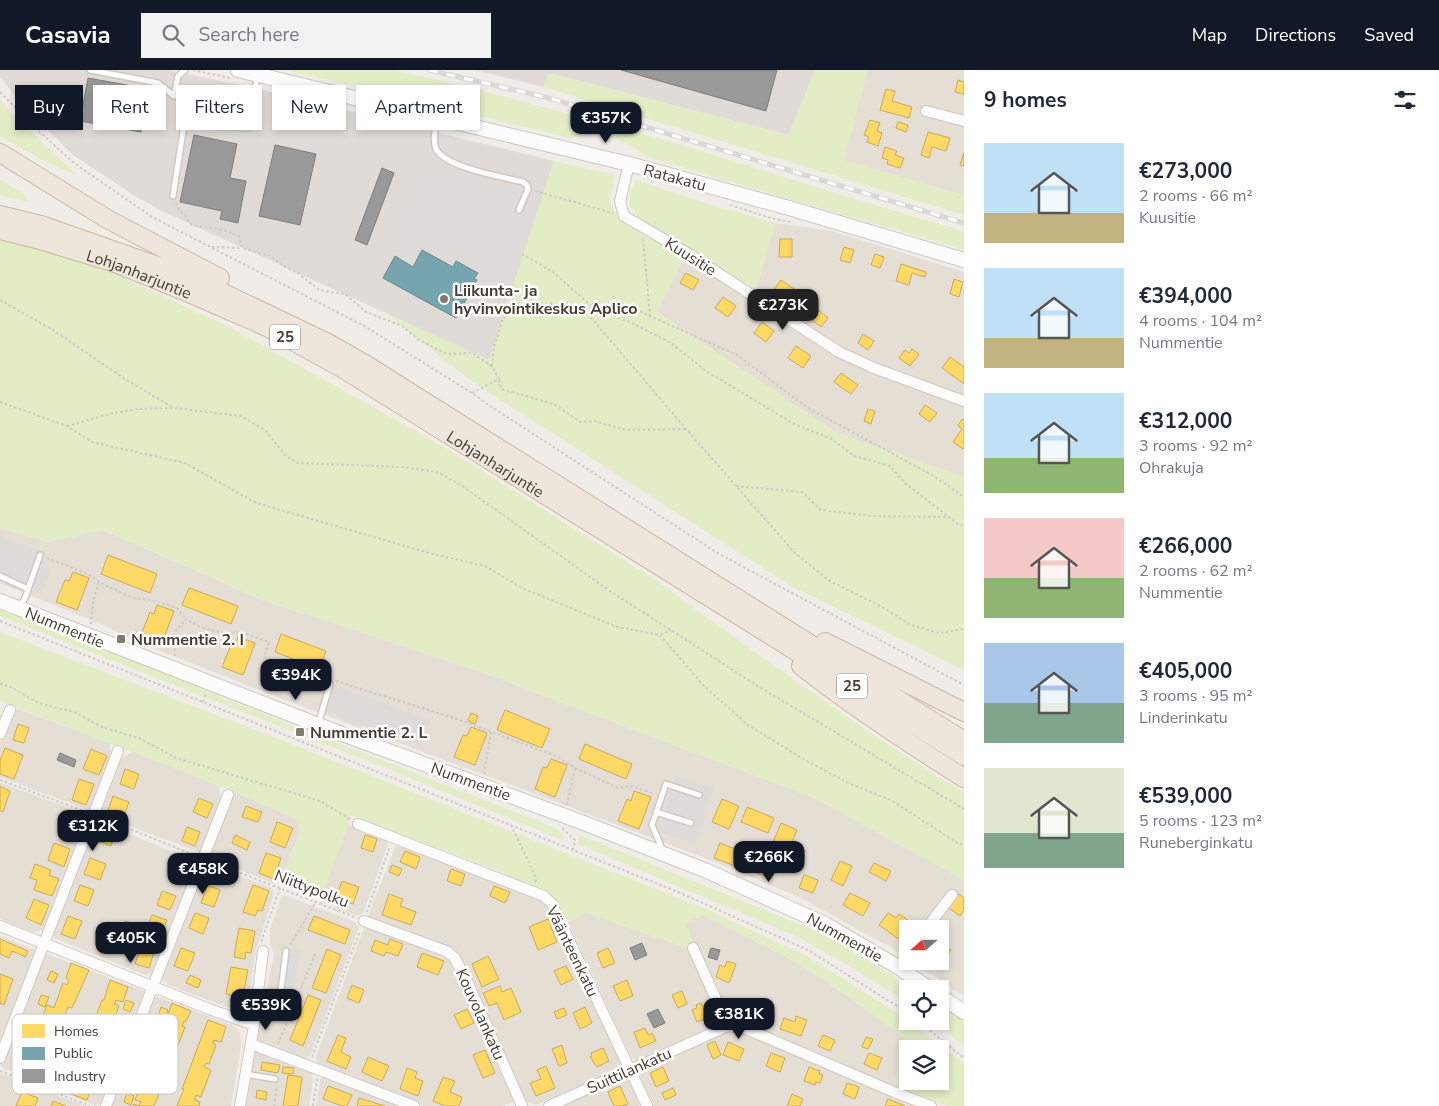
<!DOCTYPE html>
<html lang="en">
<head>
<meta charset="utf-8">
<style>
	body { margin:0; font-family:"Nunito Sans",sans-serif; background:#f2f2f3; color:#1f2937; height:100vh; display:flex; flex-direction:column; font-size:19px; white-space:nowrap }
	* { box-sizing:border-box; margin:0 }
	p { font-size:16px; color:#747a83 }
	.icon { flex:none; width:28px; height:28px; fill:none; stroke:currentColor; stroke-width:2; stroke-linecap:round; stroke-linejoin:round }
	.map { position:relative; flex:1; overflow:hidden }
	.sheet { display:flex; flex-direction:column; background:#fff; width:475px }
	.sheet>* { flex:none }
	.hud { position:absolute; left:15px; top:15px; width:475px; height:45px; display:flex; gap:10px }
	.needle { width:32px; rotate:249deg }
	.controls { position:absolute; left:899px; top:850px; display:grid; gap:10px }
	.controls a { display:grid; place-items:center; width:50px; height:50px; border-radius:0px; background:#fff; box-shadow:0 2px 8px #0003; font-size:25px }
	.price { position:absolute; translate:-50% -42px; padding:0 11px; border-radius:10px; background:#111827; color:#fff; font-size:16px; line-height:32px; filter:drop-shadow(0 1px 2px #0008) }
	.price::after { content:''; position:absolute; left:50%; top:30px; width:15px; height:11px; margin-left:-8px; background:inherit; clip-path:polygon(0 0,100% 0,50% 100%) }
	.price.current { background:#222; color:#fff }
	ul { padding:0; list-style:none }
	li { display:flex; align-items:center; gap:15px; height:125px; padding:0 20px }
	li span { display:grid; place-items:center; flex:none; width:140px; height:100px; border-radius:0px; color:#555 }
	li>.icon { margin-inline-start:auto }
	span .icon { width:60px; height:60px; fill:#fffc; stroke-width:1 }
	li b { font-size:21px }
	h2 { display:flex; justify-content:space-between; align-items:center; height:60px; padding:0 20px; font-size:21px }
	.pill { padding:0 18px; border-radius:0px; background:#fff; box-shadow:0 2px 8px #0003; font-size:18px; line-height:45px }
	.pill.current { background:#111827; color:#fff }
	header { display:flex; align-items:center; gap:30px; box-sizing:border-box; height:70px; padding:0 25px; background:#111827; color:#fff }
	header strong { font-size:24px }
	nav { display:flex; gap:28px; margin-inline-start:auto; font-size:18px }
	.search { width:350px; height:45px; background:#f2f2f3; display:flex; align-items:center; gap:12px; box-sizing:border-box; padding:0 18px; border-radius:0px; color:#747a83; font-size:19px }
	main { display:flex; flex:1; min-height:0 }
	.map>svg:first-child { display:block }
</style>
</head>
<body>
<header>
<strong>Casavia</strong>
<div class="search"><svg class="icon" aria-label="search" viewBox="0 0 24 24"><circle cx="10" cy="10" r="6"/><path d="M15 15l6 6"/></svg>Search here</div>
<nav><a>Map</a><a>Directions</a><a>Saved</a></nav>
</header>
<main>
<div class="map">
<svg width="964" height="1036" viewBox="0 0 964 1036">
	<rect width="100%" height="100%" fill="#f0ece8"/>
	<path fill="#e5ded5" d="M868,0H964V125L843,90Z
		M775,153L832,161L964,202V407L837,363L657,242L684,188L753,231Z
		M0,458L48,472L103,460L262,530L478,601L814,728L964,810V926L911,891H940V859H908L907,889L892,878L799,827L713,791L288,631L143,574L103,555L0,513Z
		M18,639L110,673L111,686L91,739L88,740L0,707V673L10,645Z
		M134,682L219,716L221,727L202,779L199,782L103,746L101,744L100,741L121,690L128,684Z
		M0,713L78,741L84,745L87,749V754L46,854L43,859L39,861L33,862L0,849Z
		M235,722L295,749L298,752L300,762L279,813H273L211,789L210,787V783Z
		M98,751L197,792V796L153,901L149,904L145,905L56,869L54,866L53,862L95,753Z
		M348,754L384,767L388,774L364,841L360,845L356,846L322,831L320,827L323,823Z
		M396,775L535,826L544,833L551,841L620,988L621,994L618,999L536,1035L526,1031L459,885L454,879L445,875L368,846Z
		M210,795L272,818L274,824L255,884L247,936L242,941H238L168,915L163,910L162,906L204,798Z
		M284,825L355,852L359,857L311,984L306,989H303L258,972L257,968L274,884L270,874V859L281,827Z
		M586,843L688,878L719,943L720,948L718,953L637,990L631,987L568,852Z
		M702,845L786,887L820,907L910,971L892,1017L730,949L684,853Z
		M365,855L440,883L450,889L517,1030L503,1036H424L325,999L318,994L316,989L317,984Z
		M0,866L36,880L37,882L0,976Z
		M47,884L144,921L145,924L103,1031L98,1035H94L3,998L1,995V991L43,886Z
		M158,927L234,956L240,962L241,976L231,1036H112L154,928Z
		M730,961L742,963L917,1036H653L638,1001Z
		M259,981L309,1001L312,1003L313,1010L309,1036H246L254,985Z
		M0,1003L85,1036H0Z
		M322,1007H325L403,1036H316L320,1010Z
		M625,1007L628,1009L640,1036H557Z"/>
	<path fill="#e0dbd6" d="M0,0H169L263,20L554,91L489,290L164,142L140,129L73,85L26,39L0,7Z
		M475,0H815L789,65L549,3L543,17Z"/>
	<path fill="#e2ecc5" fill-rule="evenodd" d="M287,0H395L506,27L685,76L854,129L964,161V180L650,88C633,76 611,63 590,65C583,65 577,67 570,68Z
		M815,0H868L844,90L964,125V145L543,17L548,3L788,65Z
		M0,29L13,45L77,105L42,90L0,66Z
		M554,91L615,105L610,130L618,150L684,188L657,242L837,363L964,407V600L793,517L471,311L386,243L489,290Z
		M0,110L26,125L28,132L0,125Z
		M636,110L701,132L775,153L756,220L638,147C625,132 628,128 636,110Z
		M0,168L107,200L231,258L441,375L654,509L749,578L872,664L964,723V810L814,728L478,601L262,530L104,460L48,472L0,458Z
		M0,539L110,581L318,666L379,689L555,758C560,762 564,764 563,770L386,698L2,547L0,546Z
		M0,562L271,666L706,839L809,887L900,945L964,993V1036H949L892,1017L909,971L820,907L786,887L703,845L685,853L695,875L688,878L586,843L568,852L552,827L544,820L494,799L351,745L323,823L320,827L287,817L281,810L300,762V756L295,749L235,722L0,631ZM908,979H940V1011H908Z
		M580,765L831,867L914,919H908L907,932L854,899L796,866L578,774Z
		M940,934L964,949V976L933,951H940Z"/>
	<path fill="#dfdbd8" d="M5,0H72L69,15L5,4Z
		M420,96L519,122L539,130L528,164L498,214L483,257L460,246L481,200L423,178L413,195L392,185Z
		M0,466L40,481L51,502L41,523L0,504Z
		M334,615L430,650L420,676L325,641Z
		M675,706L714,718L696,774L658,762Z
		M290,879L300,880L291,937L282,936Z"/>
	<path fill="#ffd966" stroke="#c8aa57" d="M958,10L964,12V24L955,22Z
		M886,19L895,21L892,31L912,37L909,48L880,40Z
		M870,50L880,53L877,61L882,63L878,76L867,72L869,67L864,65Z
		M898,52L908,55L906,62L896,58Z
		M928,62L950,68L946,81L932,77L929,88L921,85Z
		M885,77L897,81L895,85L904,88L900,98L887,94L888,90L882,88Z
		M964,83V96L960,95Z
		M780,169H792V187H779Z
		M844,177L854,180L850,193L840,190Z
		M875,184L884,187L880,198L871,195Z
		M901,194L926,202L925,207L912,203L909,215L896,211Z
		M686,203L699,210L693,220L680,213Z
		M954,209L963,212L959,227L950,224Z
		M781,210L797,221L787,234L772,223Z
		M723,227L736,236L728,247L715,238Z
		M817,239L828,248L821,257L810,249Z
		M762,252L774,261L766,272L754,263Z
		M863,264L874,271L868,280L858,273Z
		M796,276L811,286L803,298L788,288Z
		M912,279L919,284L910,296L899,288L905,280L909,283Z
		M950,287L964,297V314L942,298Z
		M841,303L858,315L851,324L834,312Z
		M925,335L937,343L930,352L919,344Z
		M868,339L875,341L871,354L864,351Z
		M962,349L964,350V377L963,379L953,372L962,359L958,356Z
		M108,485L157,504L150,523L101,504Z
		M73,502L89,508L77,540L56,532L65,510L69,511Z
		M189,518L238,536L231,554L182,535Z
		M157,535L174,541L162,573L141,565L150,542L154,544Z
		M281,564L326,581L319,599L275,582Z
		M238,567L255,573L243,605L222,597L231,575L235,576Z
		M505,640L550,659L542,678L497,660Z
		M471,643L478,646L475,654L468,651Z
		M18,654L29,658L24,673L13,670Z
		M471,657L487,663L475,695L454,687L463,665L467,666Z
		M585,674L632,694L626,709L579,689Z
		M5,678L23,685L14,709L0,704V691Z
		M91,679L107,686L99,705L83,699Z
		M551,689L567,695L555,727L535,719L543,697L547,698Z
		M125,699L139,704L134,719L120,714Z
		M79,709L94,714L86,735L72,730Z
		M0,716L10,721L3,742L0,740Z
		M634,721L651,727L639,759L618,751L627,729L631,731Z
		M113,726L129,732L123,749L107,743Z
		M199,728L213,734L207,748L193,742Z
		M722,729L739,736L729,759L712,752Z
		M246,736L262,742L258,752L242,747Z
		M747,737L774,748L768,763L741,752Z
		M66,743L82,749L74,769L58,763Z
		M277,752L293,758L285,778L270,772Z
		M781,753L797,760L788,782L772,775Z
		M101,756L116,761L111,776L96,770Z
		M187,757L200,762L195,776L182,771Z
		M235,765L250,772L247,780L232,773Z
		M365,765L377,769L373,782L361,778Z
		M54,773L70,779L64,797L48,790Z
		M720,773L740,781L735,796L714,788Z
		M405,781L420,787L416,799L400,792Z
		M266,783L281,788L274,809L259,803Z
		M176,785L190,792L183,810L168,804Z
		M757,785L776,792L770,808L752,801Z
		M90,788L106,794L100,810L84,804Z
		M840,791L852,796L843,816L831,810Z
		M874,793L891,801L886,811L869,802Z
		M35,794L51,800L49,805L59,809L52,826L34,820L37,810L30,808Z
		M392,795L402,799L399,806L389,802Z
		M451,799L465,804L461,816L447,811Z
		M804,805L818,810L813,823L799,818Z
		M342,811L359,817L353,834L336,828Z
		M80,815L94,820L88,836L74,831Z
		M207,815L220,820L214,837L201,833Z
		M253,815L269,821L262,841L258,840L255,846L243,842Z
		M494,816L510,822L505,833L490,826Z
		M162,821L176,826L170,840L157,835Z
		M850,823L870,833L863,846L843,835Z
		M389,824L403,829L400,836L416,842L411,855L382,845Z
		M959,824L964,828L963,835L964,840L960,846L949,838Z
		M34,829L49,835L41,855L26,848Z
		M195,843L209,848L203,864L189,858Z
		M888,843L896,848L899,844L912,853L900,870L879,855Z
		M152,845L167,850L160,867L145,862Z
		M68,846L82,851L75,869L61,864Z
		M314,846L350,860L345,874L308,860Z
		M548,849L557,872L538,880L529,857Z
		M125,851L137,855L134,863L122,860Z
		M239,858L255,861L251,883L246,882L245,889L234,887Z
		M121,862L134,865L131,874L119,870Z
		M0,869L28,881L25,887L12,881L9,888L0,884Z
		M390,869L403,874L398,886L386,882L384,886L371,881L375,870L388,875Z
		M943,874L951,880L939,897L930,891H940V879Z
		M141,875L155,879L149,898L135,894Z
		M181,878L195,883L188,901L174,896Z
		M608,878L615,893L603,898L597,883Z
		M327,879L341,885L326,923L312,918Z
		M422,883L444,891L438,905L417,897Z
		M488,886L499,909L482,917L472,894Z
		M727,891L736,894L729,913L716,907L720,895L725,897Z
		M71,893L89,900L72,938L68,937L56,968L54,967L52,972H54L45,995L42,994L38,1009L21,1003L35,965L40,967L42,962L37,960L47,935L54,938L63,913L67,915L69,910L66,908Z
		M566,896L573,909L561,915L554,901Z
		M231,897L248,900L244,920L239,919L238,927L226,924Z
		M51,901L58,904L54,913L47,910Z
		M0,904L13,909L4,935L0,933Z
		M190,905L201,910L198,918L186,913Z
		M110,910L128,917L123,932L116,930L115,934L119,936L112,955L107,953L105,958L111,960L102,987L97,985L95,990H97L88,1014L85,1013L84,1017L91,1019L87,1030L63,1021L78,983L83,985L84,980L82,979L92,953L95,954L97,949H95L102,930H104Z
		M627,910L633,926L620,931L613,916Z
		M352,915L364,920L359,933L347,928Z
		M500,916L502,922L511,918L521,942L504,950L497,933L489,936L483,923Z
		M682,921L687,934L678,938L672,925Z
		M41,925L49,927L45,937L38,934Z
		M308,925L321,930L303,976L290,970Z
		M126,930L134,933L130,942L123,939Z
		M752,931L765,936L760,950L746,945Z
		M268,932L274,933L273,940L267,939Z
		M172,933L191,941L186,952L184,951L182,956L185,957L177,978L174,977L172,982L175,983L165,1007L163,1006L162,1010L164,1011L154,1036H133L134,1034L139,1036L141,1032L135,1030L145,1004L150,1005L151,1001L147,999L156,976L162,978L164,975L157,972L166,949L173,951L174,947L168,945Z
		M701,933L702,936L707,934L712,946L697,952L692,940L697,938L696,935Z
		M161,937L168,940L165,949L158,946Z
		M585,937L592,953L580,959L573,943Z
		M564,938L567,945L557,949L554,942Z
		M467,939L474,953L461,959L454,945Z
		M796,946L807,950L801,966L780,959L784,948L795,952Z
		M208,950L226,957L221,972L214,970L213,974L216,975L209,994L206,993L204,997L211,1000L201,1027L196,1025L195,1030L200,1032L199,1036H177L184,1019H182Z
		M645,958L648,965L652,963L656,971L640,978L634,962Z
		M338,965L346,968L341,982L351,987L346,999L327,991Z
		M823,965L835,970L830,981L818,976Z
		M866,967L873,969L868,979L862,977Z
		M715,971L721,985L713,989L707,975Z
		M728,972L744,979L739,991L723,985Z
		M562,975L567,993L559,996L552,979Z
		M603,978L609,991L597,997L590,987L592,986L591,983Z
		M485,980L495,1003L483,1008L473,985Z
		M771,983L785,988L780,1002L766,996Z
		M869,983L882,988L877,1000L864,994Z
		M368,987L389,996L382,1011L362,1002Z
		M262,992L280,995L278,1003L261,1000Z
		M546,996L555,1018L536,1026L530,1013L541,1009L537,1000Z
		M283,997L294,998L293,1004L282,1003Z
		M663,997L669,1011L656,1017L650,1003Z
		M809,997L820,1001L819,1004L823,1005L820,1013L816,1012L815,1015L804,1011Z
		M407,998L417,1002L415,1008L423,1011L418,1026L400,1019Z
		M288,1005L302,1007L298,1036H283Z
		M443,1007L455,1011L450,1022L462,1027L459,1036H445L433,1031Z
		M95,1011L102,1014L98,1024L91,1021Z
		M847,1013L859,1017L855,1029L843,1024Z
		M328,1016L352,1025L347,1036H342L323,1029Z
		M620,1016L628,1034L622,1036H614L608,1022Z
		M673,1018L676,1025L665,1030L662,1023Z
		M257,1020L267,1022L266,1030L256,1028Z
		M22,1022L38,1028L35,1036H16Z
		M127,1023L134,1026L131,1035L124,1032Z
		M792,1024L803,1029L800,1036H787Z
		M359,1028L385,1036H357Z
		M888,1029L905,1036H885Z
		M53,1031L66,1036H51Z"/>
	<path fill="#76a5af" stroke="#68868a" d="M422,180L453,197L456,191L478,203L474,209L477,210L456,248L383,208L395,186L413,197Z"/>
	<path fill="#999" stroke="#807d7a" d="M621,0H777L766,41Z
		M88,8L149,19L141,62L80,51Z
		M194,65L237,74L230,108L246,111L238,153L220,149L222,141L180,132Z
		M275,75L316,84L300,155L259,146Z
		M382,98L394,103L367,175L355,170Z
		M60,683L76,690L74,697L57,690Z
		M642,873L647,885L635,890L630,878Z
		M711,878L720,880L717,890L708,887Z
		M658,939L665,953L654,958L647,944Z"/>
	<g fill="none" stroke-linecap="round" stroke-linejoin="round">
		<g stroke="#cdc8c4" stroke-width="8">
			<path id="service" d="M90,0L158,13L174,26L178,6L185,0
				M437,48C436,57 432,70 436,79C446,98 503,107 523,112L527,115L528,119L519,140
				M173,126L184,55L248,58L256,13
				M0,506L28,519
				M19,538L25,528L40,485
				M318,655L330,614
				M656,742L691,753
				M663,781L652,755L666,714L699,725
				M257,929C267,928 276,929 281,920L286,881
				M245,1004L275,1009"/>
		</g>
		<g stroke="#cdc8c4" stroke-width="12">
			<path id="minor" d="M926,41L964,51
				M629,94L620,131L624,146L689,184L839,282L874,298L964,331
				M0,664L10,640
				M358,754L544,826L552,834L647,1036
				M364,851L446,881L454,887L467,911L522,1036
				M0,856L209,939L254,955
				M926,859L952,825
				M693,878L728,956
				M898,897L908,883
				M251,974L414,1036
				M0,988L118,681
				M106,1036L228,725
				M240,1036L254,955L263,881
				M549,1036L728,956L744,958L894,1022L931,1036"/>
		</g>
		<g stroke="#cdc8c4" stroke-width="16">
			<path id="tertiary" d="M238,0L629,94L789,138L964,190
				M0,531L318,655L584,753L707,801L825,854L898,897L930,919
				M940,926L964,942"/>
		</g>
		<g stroke="#cbb6a0" stroke-width="20">
			<g id="trunk">
				<path d="M0,83L109,150L220,208"/>
				<path d="M0,145L41,155L192,208L326,272L365,294L964,671"/>
				<path id="s1" d="M0,160L40,170L115,193L189,223L267,257L342,298L964,686"/>
				<path d="M825,572L964,642"/>
				<path d="M801,596C853,637 908,673 964,708"/>
			</g>
		</g>
		<path stroke="#cecac6" stroke-width="2" stroke-dasharray="2.5 2.5" stroke-linecap="butt" d="M193,0L230,8
			M0,22L33,56L74,93L152,147L366,257L472,323L490,336L719,484L964,615
			M177,33L181,48
			M535,121L613,143
			M176,133L179,139L192,155L224,160L239,166L242,178L271,186L283,196L298,203L319,220L345,224L366,242L402,256L419,270L447,284L472,283L493,297
			M730,135L774,149L790,152
			M643,169L650,246
			M212,177L242,178
			M522,184L553,202L596,240L621,233L737,285L808,338L932,405L964,427
			M0,230L53,260L125,309L172,337
			M581,236L686,359L794,482L828,510L884,538L911,555L939,563L964,559
			M499,310L501,319L554,334L580,352L594,351L626,360L686,359
			M472,323L499,309L492,296L494,277L503,248L523,229L545,234L568,233L596,240L630,252L671,273L706,301L794,354L832,369L854,386L890,396L906,414L958,454L964,455
			M0,332L67,356L92,372L185,393L256,433L433,484L485,496L522,518L617,557L660,565L671,560
			M67,356L113,343L139,339L173,338L241,346L266,361L286,386L298,393L402,397L437,402L461,415L607,519L756,615L964,739
			M736,416L802,422L821,440L872,446L948,447
			M47,488L90,505L103,514L133,528L151,530L177,538L186,549
			M0,551L678,822L808,880L908,943
			M91,554L93,532L99,511
			M660,565L703,615L748,655L805,690L850,714L891,730L956,772L964,775
			M175,586L174,563L186,549L202,558L228,564L241,562L269,572L264,587L323,611
			M336,611L460,650L556,686L575,698L618,718L631,716L654,724
			M0,614L9,616L38,633L74,642L102,657L141,669L176,688L320,731L350,749
			M203,632L206,623
			M484,704L491,662
			M0,710L84,741
			M567,735L575,698
			M103,748L194,785
			M511,755L535,805L536,812
			M563,758L564,760L575,770L573,780
			M212,792L354,847
			M367,842L390,776
			M261,872L280,818
			M290,875L316,832
			M278,932L281,938L292,941
			M918,951L964,988
			M278,974L316,882
			M312,987L360,861
			M0,1001L90,1036
			M274,1036L277,1016
			M313,1036L317,1009"/>
		<use href="#service" stroke="#fdfcfc" stroke-width="5"/>
		<use href="#minor" stroke="#fdfcfc" stroke-width="10"/>
		<use href="#tertiary" stroke="#fdfcfc" stroke-width="14"/>
		<use href="#trunk" stroke="#eee6dd" stroke-width="18"/>
		<g stroke="#d9d8d8" stroke-width="5">
			<path id="rail" d="M429,0L549,28L964,153"/>
		</g>
		<use href="#rail" stroke="#fff" stroke-width="3" stroke-dasharray="9" stroke-linecap="butt"/>
	</g>
	<g fill="#827a72" stroke="#fff" stroke-width="2">
		<circle cx="444" cy="229" r="5"/>
		<rect x="116" y="564" width="10" height="10" rx="2.5"/>
		<rect x="295" y="657" width="10" height="10" rx="2.5"/>
	</g>
	<g text-anchor="middle" stroke-width="5" stroke-linejoin="round" paint-order="stroke">
		<g fill="#fff" stroke="#7e7770" stroke-width="1">
			<rect x="270" y="254.5" width="30" height="25" rx="4"/>
			<rect x="837" y="603.5" width="30" height="25" rx="4"/>
		</g>
		<g font-size="15" font-weight="bold" fill="#473d33">
			<text x="285" y="272">25</text>
			<text x="852" y="621">25</text>
		</g>
		<g font-size="16" fill="#473d33" stroke="#fff">
			<text transform="translate(675 107) rotate(15)" y="6">Ratakatu</text>
			<text transform="translate(691 186) rotate(32)" y="6">Kuusitie</text>
			<text dy="6" stroke="none"><textPath href="#s1" startOffset="146">Lohjanharjuntie</textPath></text>
			<text dy="6" stroke="none"><textPath href="#s1" startOffset="551">Lohjanharjuntie</textPath></text>
			<text transform="translate(65 557) rotate(22)" y="6">Nummentie</text>
			<text transform="translate(471 711) rotate(20)" y="6">Nummentie</text>
			<text transform="translate(312 818) rotate(21)" y="6">Niittypolku</text>
			<text transform="translate(845 867) rotate(29)" y="6">Nummentie</text>
			<text transform="translate(573 881) rotate(64)" y="6">Väänteenkatu</text>
			<text transform="translate(481 944) rotate(66)" y="6">Kouvolankatu</text>
			<text transform="translate(629 1000) rotate(-24)" y="6">Suittilankatu</text>
		</g>
		<g font-size="16" font-weight="bold" fill="#473d33" stroke="#fff" text-anchor="start">
			<text x="454" y="226">Liikunta- ja<tspan x="454" dy="18">hyvinvointikeskus Aplico</tspan></text>
			<text x="131" y="575">Nummentie 2. I</text>
			<text x="310" y="668">Nummentie 2. L</text>
		</g>
	</g>
	<rect x="12" y="944" width="166" height="80" rx="8" fill="#fff" stroke="#c8c5c2" stroke-width="1"/>
	<rect x="22" y="954" width="23" height="14" fill="#ffd966"/>
	<rect x="22" y="977" width="23" height="13" fill="#76a5af"/>
	<rect x="22" y="999" width="23" height="14" fill="#999"/>
	<g font-size="14" fill="#473d33">
		<text x="54" y="966">Homes</text>
		<text x="54" y="988">Public</text>
		<text x="54" y="1011">Industry</text>
	</g>
</svg>
<div class="controls">
<a><svg class="needle" viewBox="-14 -14 28 28"><path d="M0-13l5 13h-10z" fill="#e53935"/><path d="M0 13l5-13h-10z" fill="#747a83"/></svg></a>
<a><svg class="icon" aria-label="locate" viewBox="0 0 24 24"><circle cx="12" cy="12" r="6"/><path d="M12 2v4M12 18v4M2 12h4M18 12h4"/></svg></a>
<a><svg class="icon" aria-label="layers" viewBox="0 0 24 24"><path d="M12 4l9 5-9 5-9-5zM3 14l9 5 9-5"/></svg></a>
</div>
<b class="price" style="left:606px;top:74px">€357K</b>
<b class="price current" style="left:783px;top:261px">€273K</b>
<b class="price" style="left:296px;top:631px">€394K</b>
<b class="price" style="left:93px;top:782px">€312K</b>
<b class="price" style="left:769px;top:813px">€266K</b>
<b class="price" style="left:203px;top:825px">€458K</b>
<b class="price" style="left:131px;top:894px">€405K</b>
<b class="price" style="left:266px;top:961px">€539K</b>
<b class="price" style="left:739px;top:970px">€381K</b>
<div class="hud">
<a class="pill current">Buy</a>
<a class="pill">Rent</a>
<a class="pill">Filters</a>
<a class="pill">New</a>
<a class="pill">Apartment</a>
</div>
</div>
<section class="sheet">
<h2>9 homes<svg class="icon" aria-label="filters" viewBox="0 0 24 24"><path d="M4 7h16M4 17h16"/><circle cx="9" cy="7" r="2"/><circle cx="15" cy="17" r="2"/></svg></h2>
<ul>
<li><span style="background:linear-gradient(#bfe0f5 70%,#c2b280 0)"><svg class="icon" aria-label="home" viewBox="0 0 24 24"><path d="M3 11l9-7 9 7M6 9v11h12V9"/></svg></span><div><b>€273,000</b><p>2 rooms · 66 m²</p><p>Kuusitie</p></div></li>
<li><span style="background:linear-gradient(#bfe0f5 70%,#c2b280 0)"><svg class="icon" aria-label="home" viewBox="0 0 24 24"><path d="M3 11l9-7 9 7M6 9v11h12V9"/></svg></span><div><b>€394,000</b><p>4 rooms · 104 m²</p><p>Nummentie</p></div></li>
<li><span style="background:linear-gradient(#bfe0f5 65%,#8fb573 0)"><svg class="icon" aria-label="home" viewBox="0 0 24 24"><path d="M3 11l9-7 9 7M6 9v11h12V9"/></svg></span><div><b>€312,000</b><p>3 rooms · 92 m²</p><p>Ohrakuja</p></div></li>
<li><span style="background:linear-gradient(#f6c9c9 60%,#8fb573 0)"><svg class="icon" aria-label="home" viewBox="0 0 24 24"><path d="M3 11l9-7 9 7M6 9v11h12V9"/></svg></span><div><b>€266,000</b><p>2 rooms · 62 m²</p><p>Nummentie</p></div></li>
<li><span style="background:linear-gradient(#a9c7e8 60%,#7fa58c 0)"><svg class="icon" aria-label="home" viewBox="0 0 24 24"><path d="M3 11l9-7 9 7M6 9v11h12V9"/></svg></span><div><b>€405,000</b><p>3 rooms · 95 m²</p><p>Linderinkatu</p></div></li>
<li><span style="background:linear-gradient(#dfe7d0 65%,#7fa58c 0)"><svg class="icon" aria-label="home" viewBox="0 0 24 24"><path d="M3 11l9-7 9 7M6 9v11h12V9"/></svg></span><div><b>€539,000</b><p>5 rooms · 123 m²</p><p>Runeberginkatu</p></div></li>
</ul>
</section>
</main>
</body>
</html>
